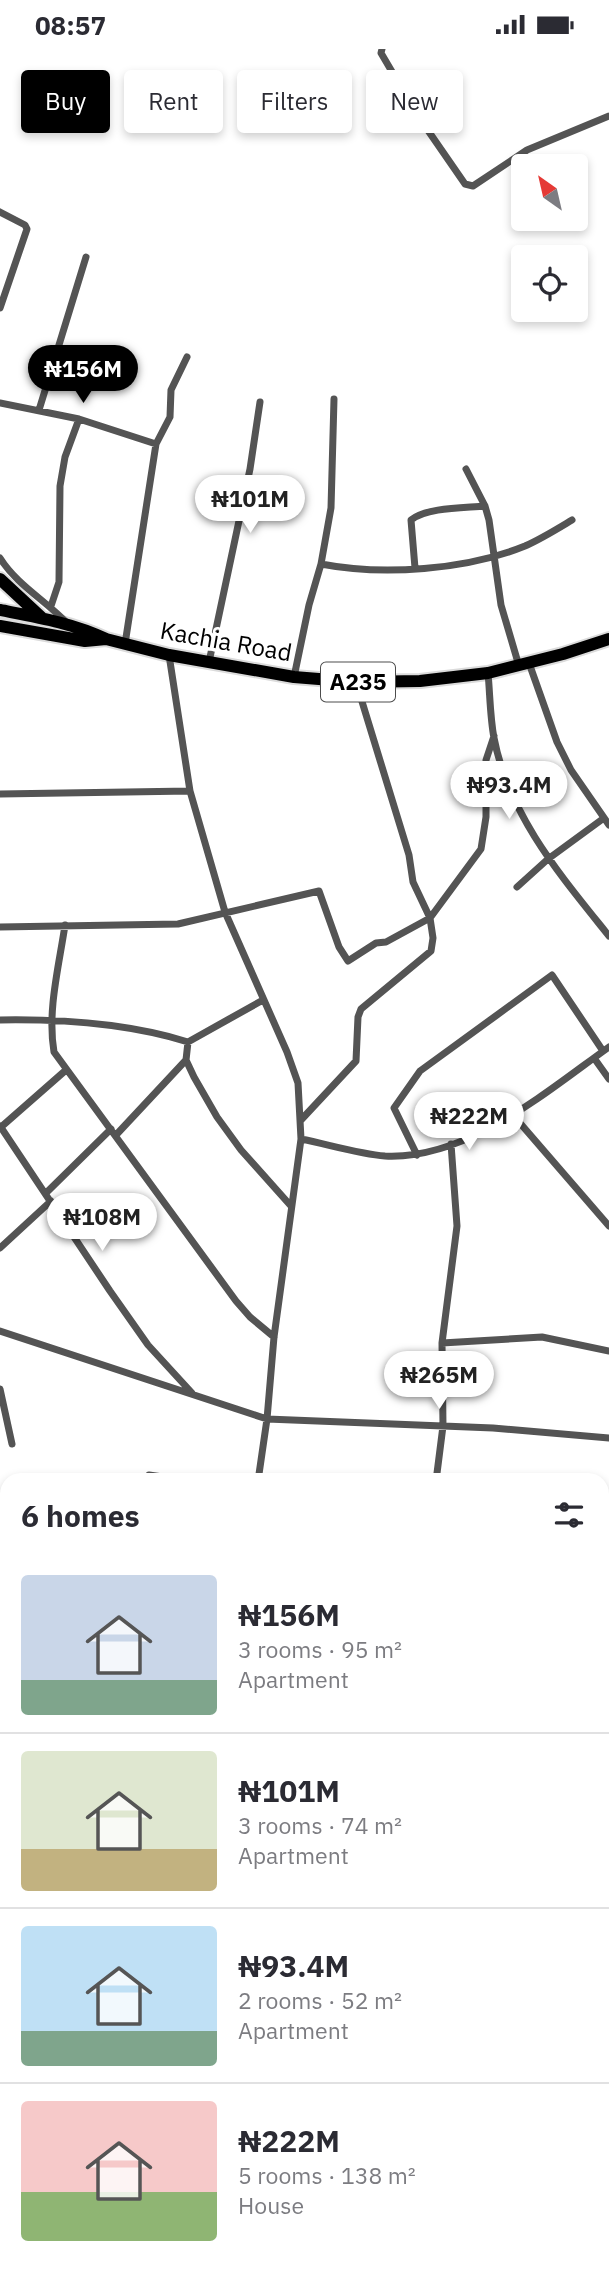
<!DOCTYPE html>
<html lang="en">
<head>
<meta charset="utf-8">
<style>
	body { margin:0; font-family:"IBM Plex Sans",sans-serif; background:#f2f2f3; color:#2b2b33; height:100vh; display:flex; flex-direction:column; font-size:26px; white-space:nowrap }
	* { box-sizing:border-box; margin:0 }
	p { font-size:23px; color:#7c7c81 }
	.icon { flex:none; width:38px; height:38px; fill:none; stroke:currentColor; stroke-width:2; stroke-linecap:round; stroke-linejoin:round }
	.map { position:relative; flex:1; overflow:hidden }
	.drawer { position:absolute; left:0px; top:1424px; width:609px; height:800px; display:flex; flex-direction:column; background:#fff; border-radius:21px 21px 0 0; box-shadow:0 4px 10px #0003 }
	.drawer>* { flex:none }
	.guide { position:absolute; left:21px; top:21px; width:567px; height:63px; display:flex; gap:14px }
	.needle { width:46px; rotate:326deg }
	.buttons { position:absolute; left:511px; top:105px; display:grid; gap:14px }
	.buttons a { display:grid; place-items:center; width:77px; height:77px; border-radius:7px; background:#fff; box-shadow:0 4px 10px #0003; font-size:35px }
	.price { position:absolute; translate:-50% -60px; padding:0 16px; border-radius:24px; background:#fff; color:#222; font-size:23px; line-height:46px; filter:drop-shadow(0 2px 4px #0008) }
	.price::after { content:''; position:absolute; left:50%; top:42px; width:21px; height:16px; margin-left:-10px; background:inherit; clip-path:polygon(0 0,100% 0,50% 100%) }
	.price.on { background:#000; color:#fff }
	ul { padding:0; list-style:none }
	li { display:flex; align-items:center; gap:21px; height:175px; padding:0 21px }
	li+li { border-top:2px solid #e1e1e2 }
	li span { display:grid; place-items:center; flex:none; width:196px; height:140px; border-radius:7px; color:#555 }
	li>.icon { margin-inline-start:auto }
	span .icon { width:84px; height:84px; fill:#fffc; stroke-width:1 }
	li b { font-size:30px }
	h2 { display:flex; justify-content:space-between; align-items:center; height:84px; padding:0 21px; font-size:30px }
	.pill { padding:0 24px; border-radius:7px; background:#fff; box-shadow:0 4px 10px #0003; font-size:24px; line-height:63px }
	.pill.on { background:#000; color:#fff }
	.status { display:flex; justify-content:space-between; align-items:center; height:49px; padding:0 35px; background:#fff; direction:ltr }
	.status svg { height:19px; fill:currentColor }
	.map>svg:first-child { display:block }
</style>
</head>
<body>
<div class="status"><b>08:57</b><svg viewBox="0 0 49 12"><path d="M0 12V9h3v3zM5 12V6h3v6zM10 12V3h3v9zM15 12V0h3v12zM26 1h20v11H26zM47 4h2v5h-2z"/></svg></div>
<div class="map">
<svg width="609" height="2224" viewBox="0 0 609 2224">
	<rect width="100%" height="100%" fill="#fff"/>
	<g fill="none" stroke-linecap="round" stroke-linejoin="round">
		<g stroke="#dbdbdb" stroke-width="16">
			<path id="highway" d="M0,530L42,569
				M0,561C36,568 73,574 106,590
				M0,577L85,592L106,590L169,606L294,628L356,633L420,632L488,624L563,605L609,590
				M0,1995L7,2027
				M0,2063L7,2094
				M35,2217L36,2224
				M49,2217L51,2224"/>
		</g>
		<path stroke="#545454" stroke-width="7" d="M382,0L381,4L418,67L465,135L473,137L527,101L609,67
			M0,163L25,176L27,180L0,259
			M0,354L79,370L156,395
			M39,361L86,208
			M466,420L485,457L489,471L501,556L519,617
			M0,509C17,536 45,551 67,574
			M321,515C383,527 466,521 525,497C541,490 557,480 572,471
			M415,519L411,471C427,458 465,459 485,457
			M51,557L59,533L60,437L65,408L79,370
			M125,595L156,395L170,368L171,341L187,308
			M169,606L190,742L225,863L287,1003L298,1034L301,1090L274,1288L267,1370L258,1432
			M209,613L250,420L260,353
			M529,614L557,693L571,721L609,776
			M488,624C490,645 490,668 494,689C509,767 561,827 609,887
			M294,628L309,556L321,515L331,459L334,350
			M0,745L190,742
			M517,838L548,810L604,769
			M65,876C59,917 47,962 54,1003L236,1252L250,1268L274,1288
			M0,878L178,875L319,842L339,898L348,912L376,894L386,893L430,869L413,833L409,806L356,633
			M0,971C60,970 130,975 188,993L263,951
			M188,993L186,1011L194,1028L217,1068L241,1101L291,1157
			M594,1009L609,1030
			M513,1066L609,1177
			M301,1071L356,1012L358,968L361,960L431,902L433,889L430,869L481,800L486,768V711L494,687
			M0,1077L110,1242L148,1296L192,1344
			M1,1078L66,1021
			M116,1086L186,1011
			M301,1090C327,1095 359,1105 385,1107C467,1111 546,1043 609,998
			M417,1106L394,1059L420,1022L552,926L603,1002
			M46,1144L111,1080
			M0,1199L51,1152
			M0,1282L267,1370L493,1379L609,1389
			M442,1294L542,1288L609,1302
			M0,1340L12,1395
			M149,1426L190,1432
			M436,1432L443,1377L442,1294L457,1177L451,1095
			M602,1521L609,1516
			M602,1626L609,1635
			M0,1661L7,1659
			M602,1760L609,1755
			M0,1867L7,1858
			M0,1884L7,1886
			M602,1893L609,1883
			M0,1964L7,1971
			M602,1984L609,1975
			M606,2113L607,2135
			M602,2147L609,2133
			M602,2196L609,2203
			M123,2224L125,2217
			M393,2224L397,2217
			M557,2224L562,2217"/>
		<use href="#highway" stroke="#000" stroke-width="12"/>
	</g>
	<g text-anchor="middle" stroke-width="7" stroke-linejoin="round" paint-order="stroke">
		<rect fill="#fff" stroke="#4c4c4c" stroke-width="2" x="321" y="613.5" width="74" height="39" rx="5"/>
		<g font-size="23" font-weight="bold" fill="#000">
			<text x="358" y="641">A235</text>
		</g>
		<g font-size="24" fill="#000" stroke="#fff">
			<text transform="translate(226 593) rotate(10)" y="8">Kachia Road</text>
		</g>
	</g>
</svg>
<div class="buttons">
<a><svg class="needle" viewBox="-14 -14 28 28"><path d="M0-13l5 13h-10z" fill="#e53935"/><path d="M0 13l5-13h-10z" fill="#7c7c81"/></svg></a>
<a><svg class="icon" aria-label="locate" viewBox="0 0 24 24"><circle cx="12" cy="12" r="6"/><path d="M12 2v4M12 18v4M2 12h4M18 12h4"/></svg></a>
</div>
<b class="price on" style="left:83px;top:356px">₦156M</b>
<b class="price" style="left:250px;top:486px">₦101M</b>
<b class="price" style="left:509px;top:772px">₦93.4M</b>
<b class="price" style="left:469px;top:1103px">₦222M</b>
<b class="price" style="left:102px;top:1204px">₦108M</b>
<b class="price" style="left:439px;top:1362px">₦265M</b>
<div class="guide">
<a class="pill on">Buy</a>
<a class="pill">Rent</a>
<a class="pill">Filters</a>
<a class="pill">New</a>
</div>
<section class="drawer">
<h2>6 homes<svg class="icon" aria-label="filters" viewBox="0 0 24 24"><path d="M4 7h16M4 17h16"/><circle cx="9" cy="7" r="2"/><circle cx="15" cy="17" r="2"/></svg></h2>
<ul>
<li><span style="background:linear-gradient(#c9d6e8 75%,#7fa58c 0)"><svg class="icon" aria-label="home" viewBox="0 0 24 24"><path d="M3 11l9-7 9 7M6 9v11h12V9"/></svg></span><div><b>₦156M</b><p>3 rooms · 95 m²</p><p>Apartment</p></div></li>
<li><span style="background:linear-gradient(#dfe7d0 70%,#c2b280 0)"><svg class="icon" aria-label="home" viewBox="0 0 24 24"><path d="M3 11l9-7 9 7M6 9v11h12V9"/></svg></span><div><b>₦101M</b><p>3 rooms · 74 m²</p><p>Apartment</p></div></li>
<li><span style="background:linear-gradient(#bfe0f5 75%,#7fa58c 0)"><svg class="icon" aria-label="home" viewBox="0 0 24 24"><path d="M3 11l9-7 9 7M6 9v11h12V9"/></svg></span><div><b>₦93.4M</b><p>2 rooms · 52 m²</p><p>Apartment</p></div></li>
<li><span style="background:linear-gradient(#f6c9c9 65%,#8fb573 0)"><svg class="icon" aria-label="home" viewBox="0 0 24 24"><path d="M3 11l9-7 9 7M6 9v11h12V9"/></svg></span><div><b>₦222M</b><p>5 rooms · 138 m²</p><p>House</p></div></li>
</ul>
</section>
</div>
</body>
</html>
